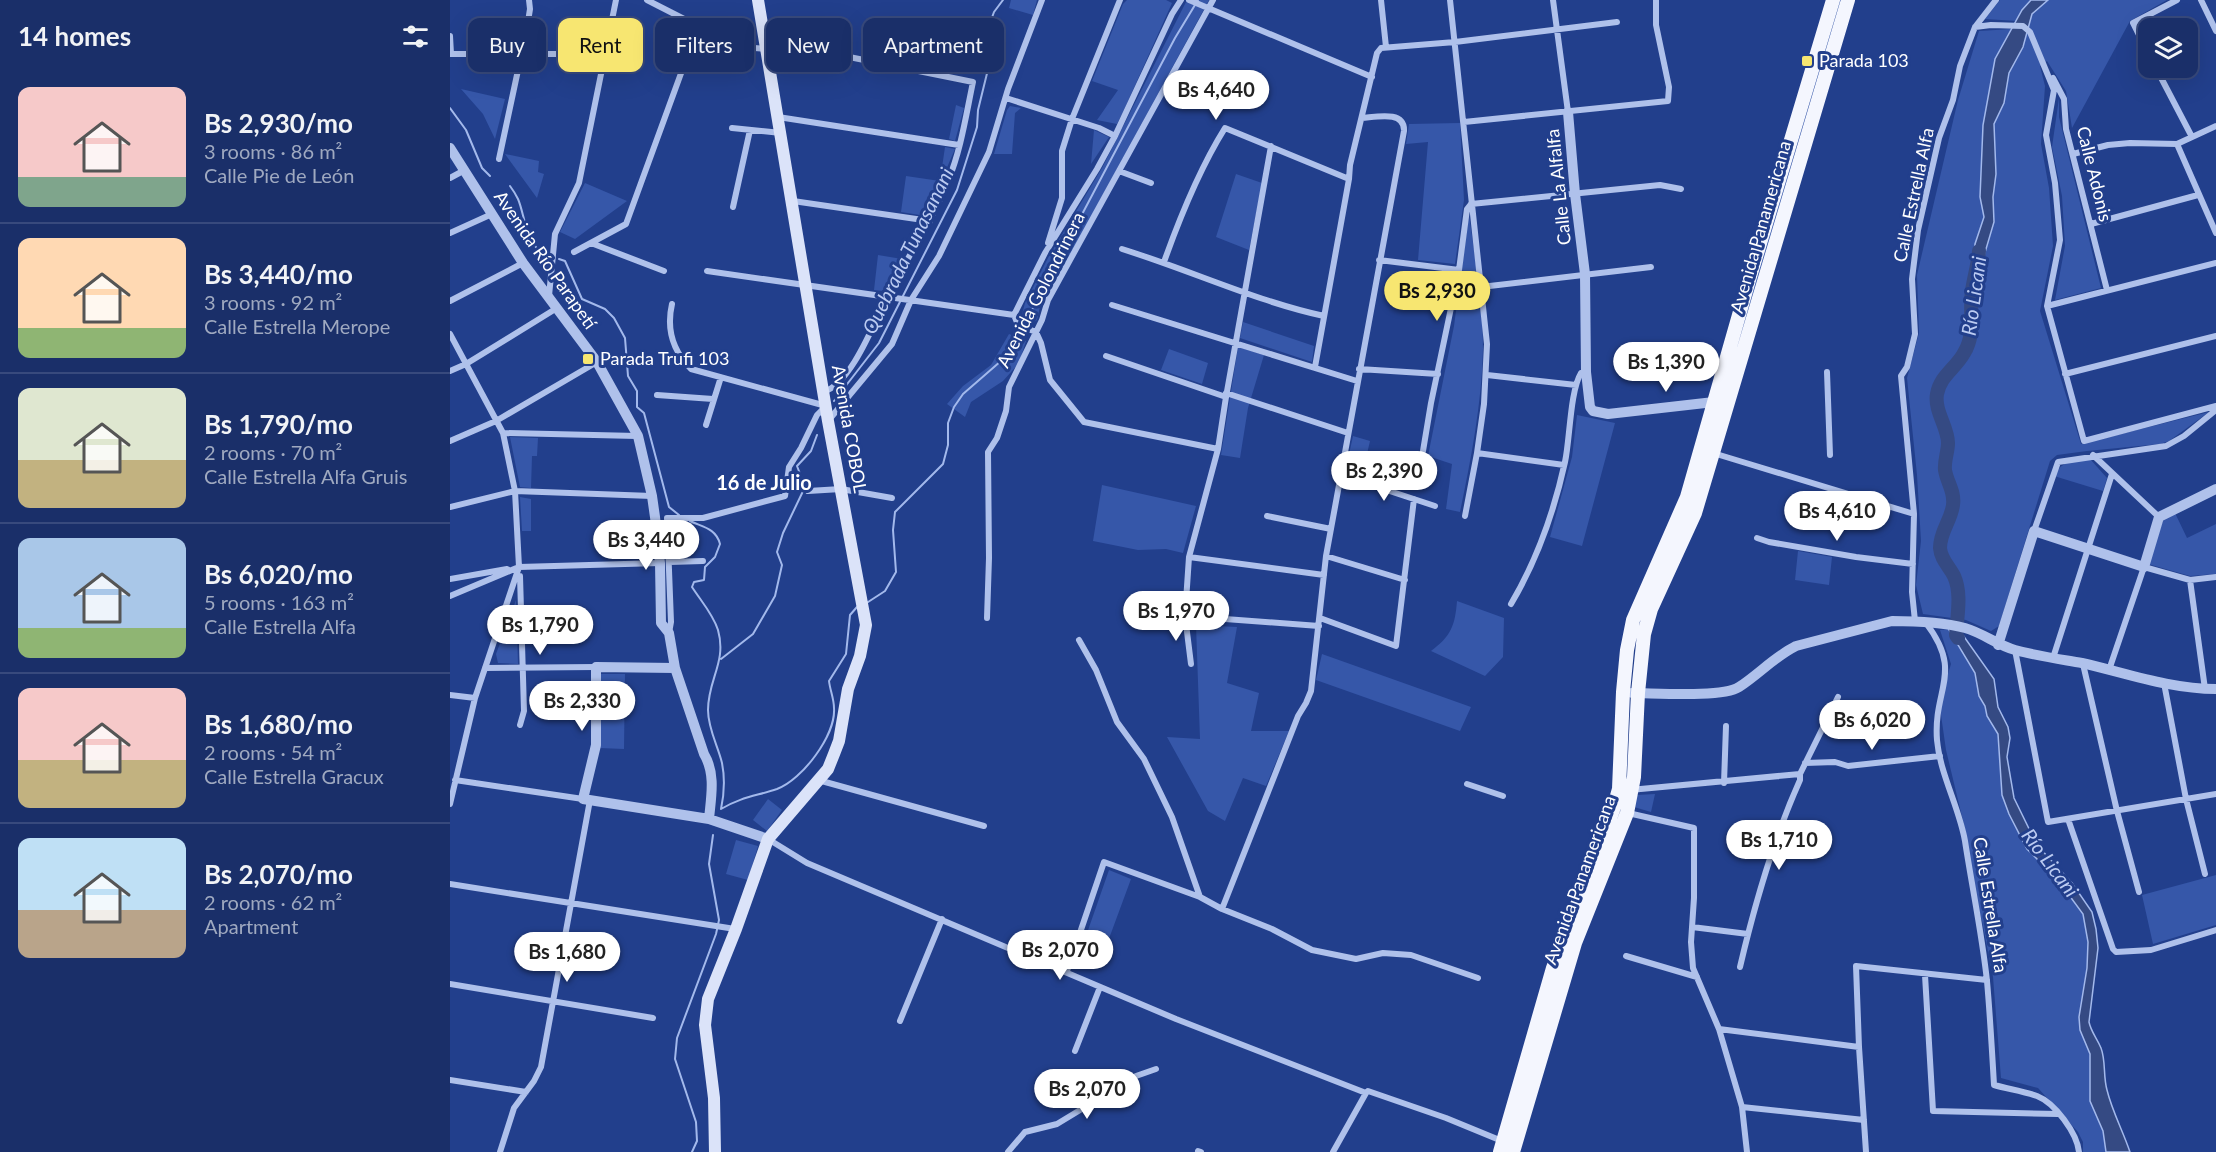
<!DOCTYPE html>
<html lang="en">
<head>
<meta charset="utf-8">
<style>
	body { margin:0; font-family:Lato,sans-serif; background:#23376f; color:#f1f3f6; height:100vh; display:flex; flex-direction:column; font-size:22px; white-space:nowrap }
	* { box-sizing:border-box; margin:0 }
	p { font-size:20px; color:#9fa9c0 }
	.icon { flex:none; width:33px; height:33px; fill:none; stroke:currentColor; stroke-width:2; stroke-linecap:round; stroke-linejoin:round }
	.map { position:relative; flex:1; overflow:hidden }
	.details { display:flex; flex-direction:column; background:#1a2f69; width:450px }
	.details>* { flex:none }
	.banner { position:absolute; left:18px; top:18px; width:570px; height:54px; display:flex; gap:12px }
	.tools { position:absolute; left:1688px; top:18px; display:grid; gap:12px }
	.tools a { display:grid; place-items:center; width:60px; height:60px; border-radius:12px; background:#1a2f69; box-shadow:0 6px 24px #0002,0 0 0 2px #384a7d; font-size:30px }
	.price { position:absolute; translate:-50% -51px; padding:0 14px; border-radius:21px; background:#fff; color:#222; font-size:20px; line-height:39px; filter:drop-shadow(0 2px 3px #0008) }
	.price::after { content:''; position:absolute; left:50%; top:36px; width:18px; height:14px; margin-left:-9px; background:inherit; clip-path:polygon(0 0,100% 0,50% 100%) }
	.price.current { background:#f7e671; color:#111 }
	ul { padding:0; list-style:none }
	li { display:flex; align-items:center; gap:18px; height:150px; padding:0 18px }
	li+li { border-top:2px solid #384a7d }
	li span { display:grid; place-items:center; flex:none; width:168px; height:120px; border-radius:12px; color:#555 }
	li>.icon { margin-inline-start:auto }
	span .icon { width:72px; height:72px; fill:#fffc; stroke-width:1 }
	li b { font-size:26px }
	h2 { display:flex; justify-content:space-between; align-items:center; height:72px; padding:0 18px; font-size:26px }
	.tag { padding:0 21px; border-radius:12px; background:#1a2f69; box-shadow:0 6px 24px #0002,0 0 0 2px #384a7d; font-size:21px; line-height:54px }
	.tag.current { background:#f7e671; color:#111 }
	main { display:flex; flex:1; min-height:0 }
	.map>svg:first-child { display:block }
</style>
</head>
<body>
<main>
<section class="details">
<h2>14 homes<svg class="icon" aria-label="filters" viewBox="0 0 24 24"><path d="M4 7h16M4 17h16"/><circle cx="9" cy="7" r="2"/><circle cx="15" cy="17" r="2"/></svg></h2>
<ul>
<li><span style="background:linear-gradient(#f6c9c9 75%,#7fa58c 0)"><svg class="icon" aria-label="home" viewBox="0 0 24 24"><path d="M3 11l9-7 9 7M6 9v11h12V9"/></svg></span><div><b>Bs 2,930/mo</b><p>3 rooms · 86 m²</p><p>Calle Pie de León</p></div></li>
<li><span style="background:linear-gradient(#ffd9b3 75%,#8fb573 0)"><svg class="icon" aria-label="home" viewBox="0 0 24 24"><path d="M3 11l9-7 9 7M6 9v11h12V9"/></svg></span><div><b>Bs 3,440/mo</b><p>3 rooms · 92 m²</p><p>Calle Estrella Merope</p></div></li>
<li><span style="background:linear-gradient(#dfe7d0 60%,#c2b280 0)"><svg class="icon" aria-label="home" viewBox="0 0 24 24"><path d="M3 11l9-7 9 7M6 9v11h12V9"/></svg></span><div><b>Bs 1,790/mo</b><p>2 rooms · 70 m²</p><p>Calle Estrella Alfa Gruis</p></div></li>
<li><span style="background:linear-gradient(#a9c7e8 75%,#8fb573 0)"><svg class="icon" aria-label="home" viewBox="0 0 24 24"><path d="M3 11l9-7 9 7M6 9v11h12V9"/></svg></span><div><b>Bs 6,020/mo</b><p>5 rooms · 163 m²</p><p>Calle Estrella Alfa</p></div></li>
<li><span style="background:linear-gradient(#f6c9c9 60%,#c2b280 0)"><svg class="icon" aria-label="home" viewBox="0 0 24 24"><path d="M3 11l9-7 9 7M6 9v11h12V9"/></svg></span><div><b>Bs 1,680/mo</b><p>2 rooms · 54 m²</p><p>Calle Estrella Gracux</p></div></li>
<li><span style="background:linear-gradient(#bfe0f5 60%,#b9a48a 0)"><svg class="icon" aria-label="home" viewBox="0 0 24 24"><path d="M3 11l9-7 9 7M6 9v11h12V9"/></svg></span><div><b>Bs 2,070/mo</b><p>2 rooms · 62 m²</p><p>Apartment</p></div></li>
</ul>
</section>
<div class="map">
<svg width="1766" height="1152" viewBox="0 0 1766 1152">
	<rect width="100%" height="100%" fill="#223f8c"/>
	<path fill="#3657a9" d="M561,0H587L583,15L559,8Z
		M677,0H716L722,3L674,110L667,124L647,120L668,90L642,81L673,4Z
		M737,0H759L613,268L591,302L587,320L580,325L575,323L571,318L575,303L598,258L652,168Z
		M1388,0H1393L1286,359L1283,358Z
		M1550,0H1581L1567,21L1535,19Z
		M1598,0H1717L1680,21L1622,128L1616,91L1597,61L1590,66L1595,86L1591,144L1599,188L1603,246L1590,311L1631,444L1759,412L1719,441L1710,444L1637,451L1607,455L1600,461L1549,626L1541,631L1516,620L1473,614L1466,585L1471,541L1467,475L1457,378L1469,333L1467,275L1508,100L1529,31L1562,29L1540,93L1533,125L1530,197L1534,217L1525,244L1531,266L1544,222L1543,197L1546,174L1543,124L1554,103L1559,73L1573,47L1582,14Z
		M11,89L55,99L45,139L33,114Z
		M1609,98V117L1651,288L1605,300L1615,246L1612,196L1602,147Z
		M506,105L514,108L505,141L499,139Z
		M560,106L571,108L565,113L562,154H544L557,110Z
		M1010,123L1014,200L1005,264L968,260L978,142L956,144L959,124Z
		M644,130L659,137L641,164Z
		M495,147L505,149L476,216L451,212L456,176L490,181Z
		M55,154L89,161L88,172L94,174L87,198Z
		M786,174L812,183L799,250L766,237Z
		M135,183L177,201L125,239L110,232Z
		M1019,215C1025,258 1033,304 1033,348C1032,403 1021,459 1010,512L996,509L1002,464L978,456L1004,326Z
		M428,255L452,259L433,291L424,290Z
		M793,322L864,346L862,362L790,338Z
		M559,334L576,341L569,363L553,381L521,402L515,417L497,404L513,386L541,365Z
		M788,347L814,355L798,408L790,458L771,455Z
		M719,349L758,363L752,384L711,370Z
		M1127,415L1165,423L1132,546L1100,537L1122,457Z
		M903,436L920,441L912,475L896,468Z
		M60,437L88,438L87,456H82L81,488L70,487Z
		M1640,459L1657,478L1653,491L1604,476C1613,459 1623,462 1640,459Z
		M652,485L746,506L733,553L716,549L688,550L643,541Z
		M70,497L81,499V531H72Z
		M1725,513L1737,538L1766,524V574L1740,576L1698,564L1714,518Z
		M1348,551L1382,557L1379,585L1345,580Z
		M66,600L68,664L48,663L46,654Z
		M1007,601L1054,618L1053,657L1035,676L981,651C1001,636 1005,626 1007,601Z
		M746,625L787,627L777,683L809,693L801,731H839L816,786L793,778L775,821L758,811L717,737L750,739Z
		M1499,629L1525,673L1529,696L1535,706L1537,716L1548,734L1552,778L1577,849L1608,880L1633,914L1638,942L1637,968L1629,1017L1630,1030L1640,1054V1101L1653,1131L1656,1152H1633V1142L1628,1132L1588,1088L1551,1078L1543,977L1532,921L1523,890L1515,829L1496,750L1490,708L1493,690L1501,664L1490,630Z
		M872,654L1021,707L1010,731L866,680Z
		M151,674H175L174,749L150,748Z
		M1205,794L1201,812L1184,807L1187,795Z
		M318,799L332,810L317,831L303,820Z
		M286,840L308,846L298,880L276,874Z
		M659,870L681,879L657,944L636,936Z
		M1766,875V925L1703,944L1692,895Z"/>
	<path fill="#354a83" stroke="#a3b9ec" stroke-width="1.5" d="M1581,0H1598L1582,14L1573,47L1559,73L1554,103L1544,124L1546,174L1543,197L1544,222L1531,266L1524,270L1525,244L1534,217L1530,197L1533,125L1545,59L1572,10Z
		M1499,630L1510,631L1544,679L1548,707L1558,727L1560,738L1557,757L1564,798L1587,845L1622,883L1642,912L1646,929L1648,948L1639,1022C1641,1032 1647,1038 1651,1048C1656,1061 1653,1076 1657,1090C1662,1111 1673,1131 1680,1152H1656L1653,1131L1640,1101V1054L1630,1030L1629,1017L1637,968L1638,942L1633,914L1608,880L1577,849L1559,814L1552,795L1548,734L1537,716L1535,706L1529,696L1525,673Z"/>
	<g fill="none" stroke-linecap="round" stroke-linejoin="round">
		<path stroke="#a3b9ec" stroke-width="2" d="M0,108L16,130L32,168L40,176
			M60,186C63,190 66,195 68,199C75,215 76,248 97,255
			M109,259L115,261L132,299L155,309L164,318L175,338L178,376L187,391V407L194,413L219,507L229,515
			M581,313L591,285L609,258L725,38L748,0
			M384,401L429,343L507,190L527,127L528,110L543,49L538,45L535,37L544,12L553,0
			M240,521C252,527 266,528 270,544L265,557L255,567L254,580L244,582L242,587C251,601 263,614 268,630C277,662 258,679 258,710C258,729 268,746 272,763C275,778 274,795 271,809
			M415,604L435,591L446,572L443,530L445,512L493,464L498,445V423L504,407L513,394L559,354L572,335
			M271,659L303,634L325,596L332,565L327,552L333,533L355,487L347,466L361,451L367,435
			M271,809C291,797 306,796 327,789C352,780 386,735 384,708C384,699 380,690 379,681L396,654L400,615L407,607
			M242,1152L247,1141L246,1122L225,1059L227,1038L266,934L269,920L259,864L263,835"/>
		<path stroke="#354a83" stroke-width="14" d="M1508,638L1506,635C1507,617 1512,593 1504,576C1499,566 1491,560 1490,548C1490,531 1501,521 1503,505C1505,491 1497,483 1495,470C1494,461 1498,452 1498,443C1498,427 1484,411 1487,394C1490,376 1506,368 1514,353C1526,334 1519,312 1522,291C1524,277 1528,265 1529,251"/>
		<path stroke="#afc1eb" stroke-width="6" d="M197,0L240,22L246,40L254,44L317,49
			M739,0L922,77
			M931,0L936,47
			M1000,0L1037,344L1034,404L1027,453L1015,516
			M1103,0L1118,112
			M1751,0L1766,31
			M1525,27L1541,25L1573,26L1580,32L1604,90L1596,135L1605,183L1610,240L1597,306L1634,441L1766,406
			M0,36L1,54
			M315,40L523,82C516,115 511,150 498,181C482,221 458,256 438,295C425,320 402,384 373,392
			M1698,53L1683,23L1727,0
			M0,54H154
			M1706,68L1742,137
			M1603,78L1614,99L1616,129L1657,290
			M556,98L649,128L665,136
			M328,117L509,145
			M1014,122L1218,101L1219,87L1206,25V0
			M282,128L331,133
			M1727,144L1766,233
			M1623,154L1658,145L1680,143L1727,144L1766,126
			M49,159L77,28L80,9L79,0
			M669,171L701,183
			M0,178L13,171
			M343,201L480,221
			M1021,204L1210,185L1231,189
			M283,207L300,130
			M1641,224L1748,195
			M0,233L42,214
			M141,243L214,271
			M598,243L612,198V151L622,119L670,0
			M672,249C740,270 805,301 874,316
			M124,252L176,224L245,35
			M929,260L1009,270
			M714,262C730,217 750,168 775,128L899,179
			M257,271L564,315
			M1031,287L1201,267
			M99,296L105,234L129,183L166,0
			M0,301L73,263
			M662,305L907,381
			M1597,306L1766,263
			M564,315L595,253L647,169L665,136L722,14L731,0
			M564,315L568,325L586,332L591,343L600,380L634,422L768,449
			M0,334L53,433L65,491L69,567L25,698L0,804
			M656,356L776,397
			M865,367L899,179L900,165L927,53L931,48L1005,42L1167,22
			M909,369L988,374
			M0,371L16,364L107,308
			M1377,372L1380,455
			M1615,374L1766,336
			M1037,375L1126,385
			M776,393L898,433
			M207,395L263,399
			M378,421L442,344L461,300L489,256L539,152L558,89L592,0
			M256,425L271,377
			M53,433L187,436
			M0,441L46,421L147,362
			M973,451L981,403L1009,270L1017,209L1021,204
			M1027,453L1114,465
			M1263,453L1464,514
			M1643,455L1709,517
			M891,475L985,506
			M358,491L391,489L442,498
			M0,507L65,491L202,496
			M817,516L881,529
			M1584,531L1608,462L1716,446L1734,436L1766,410
			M1307,538L1319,542L1406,557L1463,564
			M876,556L955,580
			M739,557L874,575
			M219,562L253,561
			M70,576L74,711L70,725
			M0,579L57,569
			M1740,580L1755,689
			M0,596L69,567L210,563
			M1061,604C1087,560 1104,512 1115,462C1120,439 1120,391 1131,373L1136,372
			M735,616L869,626
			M537,618L539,558L538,452L547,438L556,411L559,387L592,320L598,300L763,0
			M870,618L946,646L964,499
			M1465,621L1462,592L1464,514L1451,376L1457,367L1465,334L1462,279L1468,230L1489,138L1503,100L1510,66L1525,27L1546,0
			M1476,623C1514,673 1483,688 1487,740C1490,774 1509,807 1515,841C1522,887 1532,934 1537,981C1540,1015 1542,1050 1544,1085C1558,1089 1573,1091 1587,1096C1605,1103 1627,1133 1629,1152
			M219,633L221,622L217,518H253L335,496L339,467L351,448L367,415L376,406L241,369C223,351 216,330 222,304
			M629,640L646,670L667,722L694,759L722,817L750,897L772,909L822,929L862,950L906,959L933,953L961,955L1028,978
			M1565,650L1598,822L1766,794
			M1603,658L1662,474
			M741,664L735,616L739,557L768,449L776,397L821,146
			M1633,664L1667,811L1689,892
			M35,668L146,667
			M1659,670L1694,567L1740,580L1766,577
			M1714,683L1736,799L1755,874
			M0,695L25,698
			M1355,763L1385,762L1398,766L1490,756
			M5,780L133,799
			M368,780L534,826
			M1274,783L1276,726
			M1017,784L1053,796
			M1180,790L1350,774
			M1178,813L1244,828V898L1241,942L1243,968L1269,1029L1292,1107L1297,1152
			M1618,819L1663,949L1666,952L1701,950L1766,930
			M318,839L357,863L726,1019L916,1093L883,1152
			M0,884L285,929
			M772,909L848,716L856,703L861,691L876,556L954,131C955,110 926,117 912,118
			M1242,927L1298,934
			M1176,956L1247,977
			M1290,967C1305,903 1323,840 1350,780V774L1388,697
			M617,971L654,862L750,897
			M1475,975L1483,1111L1608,1114
			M0,984L203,1018
			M450,1021L492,919
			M1269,1029L1409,1047
			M625,1051L650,987
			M0,1080L76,1092
			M918,1091L996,1118L1052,1141
			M1292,1107L1414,1120
			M748,1151L751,1152
			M50,1152L64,1108L84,1081L91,1067L140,800
			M558,1152L575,1132L607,1124L686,1076L706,1069
			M1416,1152L1409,1047L1406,966L1537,980"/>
		<path stroke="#afc1eb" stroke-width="10" d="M1118,112L1125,194L1135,274L1136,372L1140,407L1143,411L1158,414L1264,402L1269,403
			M0,148L73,263L147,362L188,436L202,496L205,517L210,563L211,623L219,633L225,668L254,754C266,774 261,797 259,819
			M1548,645L1584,531L1694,567L1709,517L1766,489
			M225,668L146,667V745L133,799L259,819L318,839
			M1182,693C1205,693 1272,698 1289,687C1309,674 1324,657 1346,646L1442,621C1466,621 1492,622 1515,628C1533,633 1547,645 1565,650C1587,656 1609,659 1632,663C1676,673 1720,689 1766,689"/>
		<path stroke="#dbe3f9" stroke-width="12" d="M265,1152L264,1098L255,1025L258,999L286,929L318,839L378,769L384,754L389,741L398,689L410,656L416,625L378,421L308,0"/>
		<path stroke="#f4f6fe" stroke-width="14" d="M1050,1152L1103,968L1163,810L1169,789L1173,692L1177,650L1183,620L1237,497L1299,280L1383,0
			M1063,1152L1125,943L1177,813L1184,777L1188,693L1194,634L1201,609L1245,513L1398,0"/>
	</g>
	<g fill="#f7e671" stroke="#223f8c" stroke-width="2">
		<rect x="1351" y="55" width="12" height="12" rx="3"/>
		<rect x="132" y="353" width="12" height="12" rx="3"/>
	</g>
	<g text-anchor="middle" stroke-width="6" stroke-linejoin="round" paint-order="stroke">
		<g font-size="18" fill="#fff" stroke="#223f8c" text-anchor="start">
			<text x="1369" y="67">Parada 103</text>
			<text x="150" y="365">Parada Trufi 103</text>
		</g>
		<g font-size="18" fill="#fff" stroke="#223f8c">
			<text transform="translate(1644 174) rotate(76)" y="6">Calle Adonis</text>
			<text transform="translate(1109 187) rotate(-96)" y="6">Calle La Alfalfa</text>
			<text transform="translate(1464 195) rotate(-78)" y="6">Calle Estrella Alfa</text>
			<text transform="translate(1311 227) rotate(-74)" y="6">Avenida Panamericana</text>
			<text transform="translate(95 260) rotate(55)" y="6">Avenida Río Parapetí</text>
			<text transform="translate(591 290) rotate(-63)" y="6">Avenida Golondrinera</text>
			<text transform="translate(399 429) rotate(80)" y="6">Avenida COBOL</text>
			<text transform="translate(1130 880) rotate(-70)" y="6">Avenida Panamericana</text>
			<text transform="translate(1540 905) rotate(81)" y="6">Calle Estrella Alfa</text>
		</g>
		<g font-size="20" font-style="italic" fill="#bbcbf2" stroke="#223f8c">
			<text transform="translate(458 251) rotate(-64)" y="7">Quebrada Tunasanani</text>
			<text transform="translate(1524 296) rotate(-82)" y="7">Río Licani</text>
			<text transform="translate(1600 863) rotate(53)" y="7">Río Licani</text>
		</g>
		<g font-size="20" font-weight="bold" fill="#fff" stroke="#223f8c">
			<text x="314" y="490">16 de Julio</text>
		</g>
	</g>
</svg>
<div class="tools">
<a><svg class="icon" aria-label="layers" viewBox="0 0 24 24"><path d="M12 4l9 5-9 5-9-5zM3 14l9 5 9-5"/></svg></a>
</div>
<b class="price" style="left:766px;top:121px">Bs 4,640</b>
<b class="price current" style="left:987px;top:322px">Bs 2,930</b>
<b class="price" style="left:1216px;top:393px">Bs 1,390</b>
<b class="price" style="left:934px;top:502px">Bs 2,390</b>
<b class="price" style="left:1387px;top:542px">Bs 4,610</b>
<b class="price" style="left:196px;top:571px">Bs 3,440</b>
<b class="price" style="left:726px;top:642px">Bs 1,970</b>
<b class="price" style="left:90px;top:656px">Bs 1,790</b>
<b class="price" style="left:132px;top:732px">Bs 2,330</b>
<b class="price" style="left:1422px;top:751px">Bs 6,020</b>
<b class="price" style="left:1329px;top:871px">Bs 1,710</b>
<b class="price" style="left:610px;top:981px">Bs 2,070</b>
<b class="price" style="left:117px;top:983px">Bs 1,680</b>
<b class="price" style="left:637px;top:1120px">Bs 2,070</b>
<div class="banner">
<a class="tag">Buy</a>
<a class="tag current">Rent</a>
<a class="tag">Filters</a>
<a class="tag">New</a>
<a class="tag">Apartment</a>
</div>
</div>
</main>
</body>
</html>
